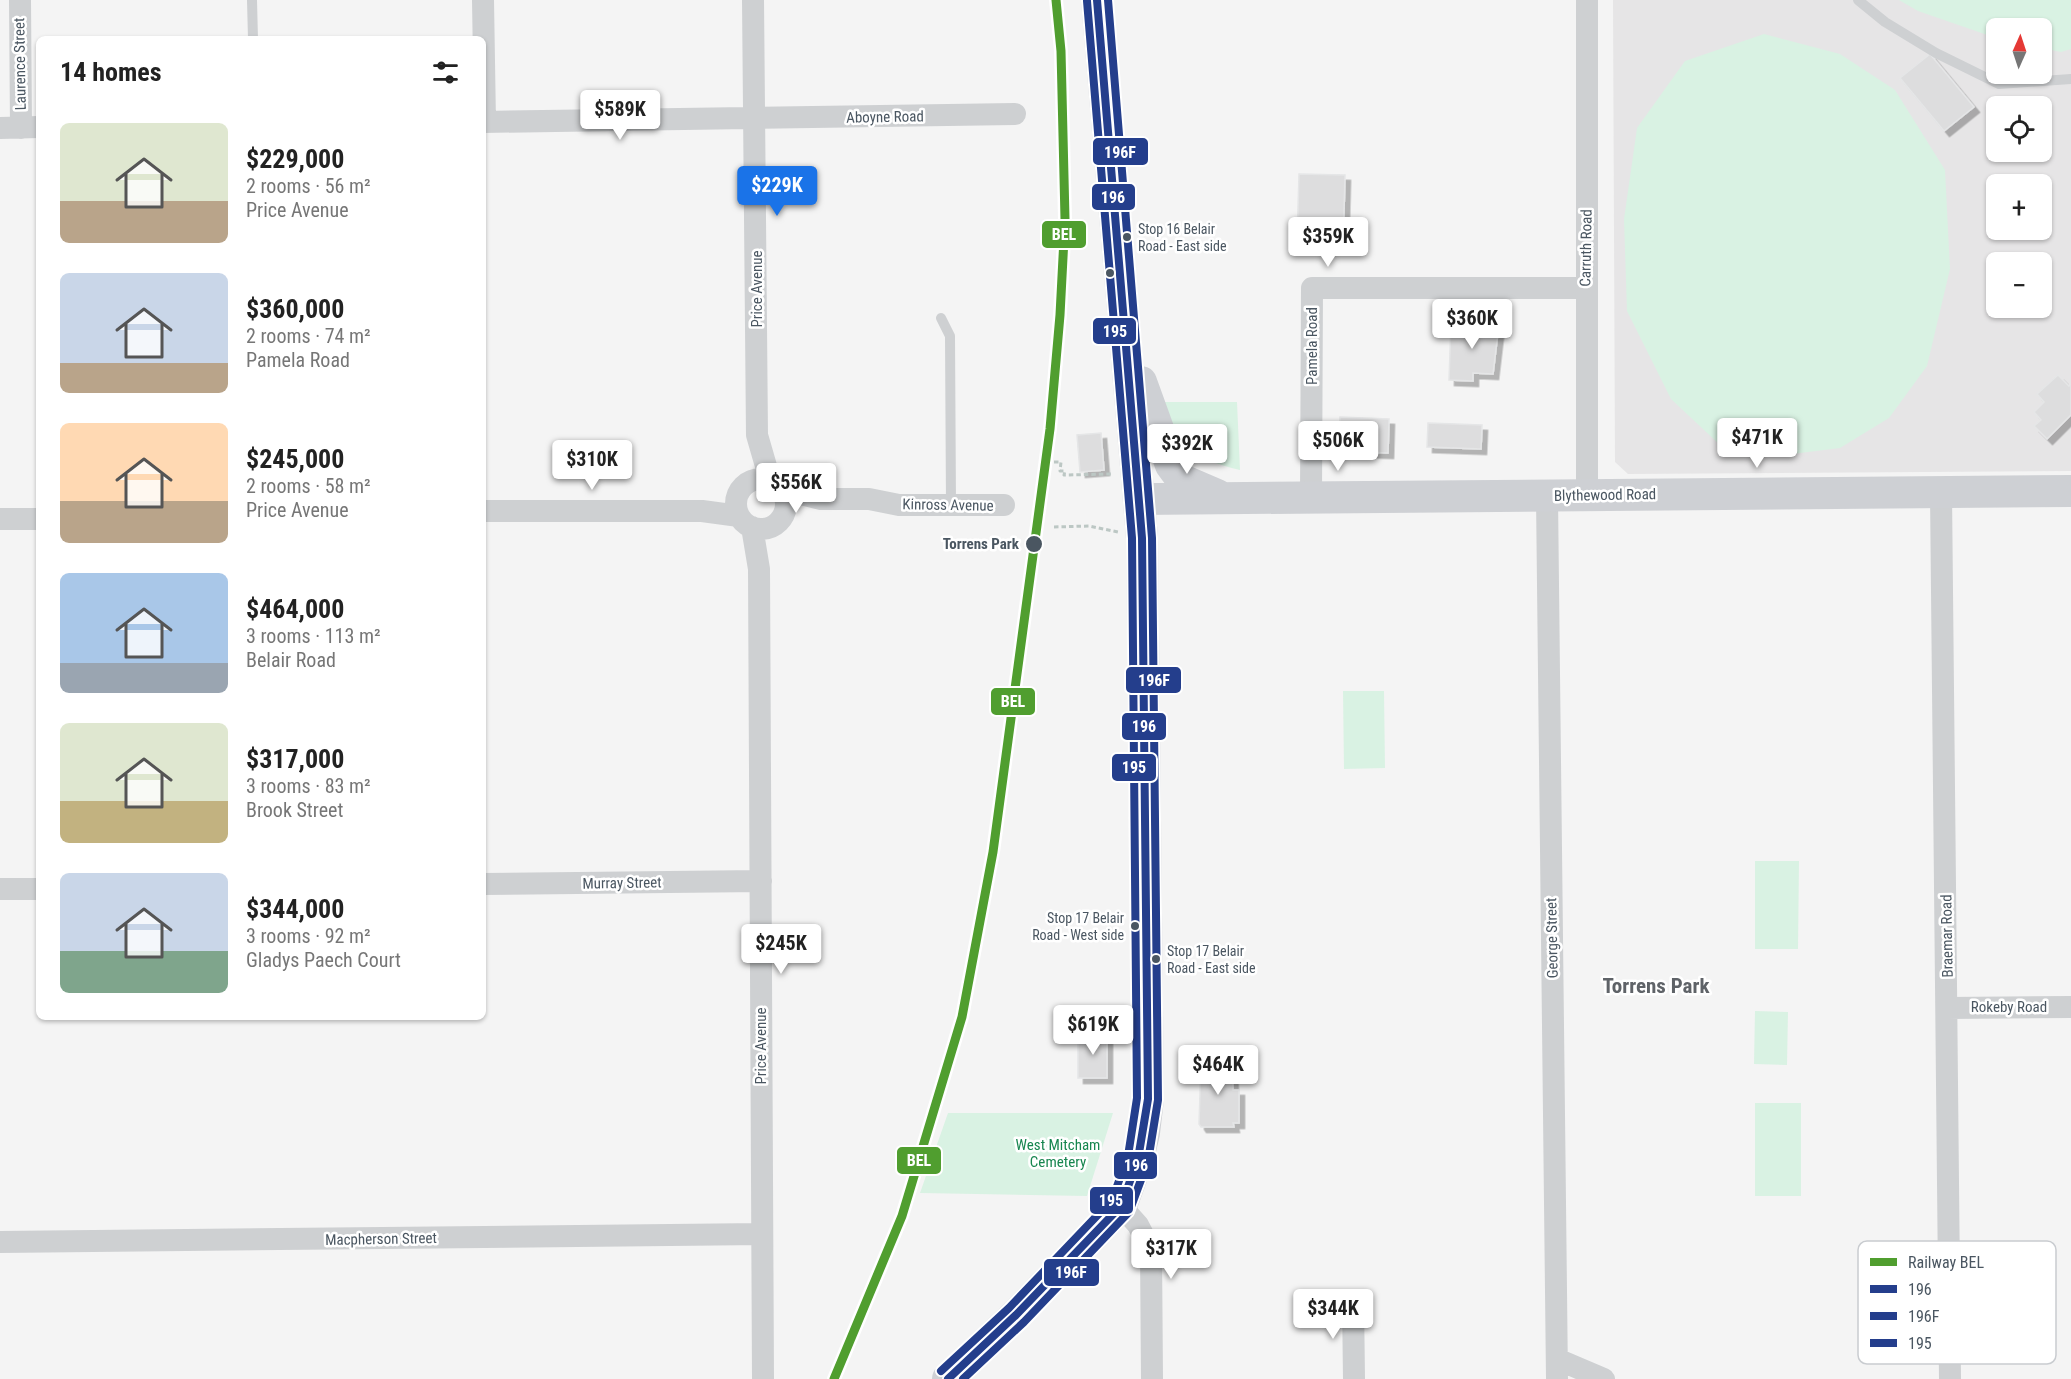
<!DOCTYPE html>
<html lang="en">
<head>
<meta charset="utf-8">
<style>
	body { margin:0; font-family:"Roboto Condensed",sans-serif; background:#f2f2f2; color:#222; height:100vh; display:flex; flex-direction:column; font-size:22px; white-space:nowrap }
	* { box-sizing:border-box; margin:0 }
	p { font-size:20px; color:#767676 }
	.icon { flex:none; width:33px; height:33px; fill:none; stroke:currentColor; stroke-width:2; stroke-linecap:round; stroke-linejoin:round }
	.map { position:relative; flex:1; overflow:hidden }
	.sheet { position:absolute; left:36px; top:36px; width:450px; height:984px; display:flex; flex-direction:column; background:#fff; border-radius:9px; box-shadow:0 2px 4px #0004 }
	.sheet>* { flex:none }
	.needle { width:39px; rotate:3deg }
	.tools { position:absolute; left:1986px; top:18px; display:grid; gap:12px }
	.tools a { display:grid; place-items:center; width:66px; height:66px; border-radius:9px; background:#fff; box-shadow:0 2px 4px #0004; font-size:30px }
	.price { position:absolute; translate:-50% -51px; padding:0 14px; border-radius:6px; background:#fff; color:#222; font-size:20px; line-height:39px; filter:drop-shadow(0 2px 3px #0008) }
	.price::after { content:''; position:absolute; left:50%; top:36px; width:18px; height:14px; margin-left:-9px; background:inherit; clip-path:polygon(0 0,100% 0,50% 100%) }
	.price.current { background:#1a73e8; color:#fff }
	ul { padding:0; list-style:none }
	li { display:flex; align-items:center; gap:18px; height:150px; padding:0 24px }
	li span { display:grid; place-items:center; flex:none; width:168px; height:120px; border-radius:9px; color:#555 }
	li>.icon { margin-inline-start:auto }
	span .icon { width:72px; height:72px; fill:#fffc; stroke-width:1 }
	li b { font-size:26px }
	h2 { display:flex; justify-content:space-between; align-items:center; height:72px; padding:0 24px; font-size:26px }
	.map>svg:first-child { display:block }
</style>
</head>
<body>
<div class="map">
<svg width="2071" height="1379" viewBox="0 0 2071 1379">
	<defs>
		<filter id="shadow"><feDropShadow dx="5.5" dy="5.5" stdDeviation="0" flood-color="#0004"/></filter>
	</defs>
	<rect width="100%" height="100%" fill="#f4f4f4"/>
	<path fill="#e6e5e6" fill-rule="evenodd" d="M1613,0H2071V471L1628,474L1615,462ZM1996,28H2042V74H1996ZM1996,106H2042V152H1996ZM1996,184H2042V230H1996ZM1996,262H2042V308H1996Z"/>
	<path fill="#d9f2e3" d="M1899,0H2071V49L2061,52L2042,48V28H1996V38L1918,11Z
		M1764,34L1840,54L1895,90L1945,170L1950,269L1927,366L1889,418L1840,448L1775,456L1720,445L1671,399L1627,311L1624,219L1637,128L1685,61Z
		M1163,402H1237L1240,470C1194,459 1179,447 1163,402Z
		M1343,691H1384L1385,768L1344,769Z
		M1755,861H1799L1798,949H1755Z
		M1755,1011L1788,1012L1787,1065L1754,1064Z
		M1755,1103H1801V1196H1755Z
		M948,1113H1113L1087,1196L920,1193Z"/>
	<path fill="#ddddde" stroke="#e5e6e7" stroke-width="1.5" filter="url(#shadow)" d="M1930,54L1974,107L1944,131L1900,78Z
		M1299,174L1345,175L1343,249L1313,248V240H1297Z
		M1451,322L1499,324L1493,374L1473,373V381L1449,380Z
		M2058,375L2069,386L2071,383V415L2047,439L2034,426L2041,420L2034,412L2044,402L2037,394Z
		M1340,417L1389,419L1388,453L1359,452V439L1339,438Z
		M1428,423L1482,425L1481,449L1427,447Z
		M1101,433L1104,470L1080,472L1077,435Z
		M1090,1033H1107V1078H1078V1038H1090Z
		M1201,1062H1232L1233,1090H1239V1123H1233L1234,1127H1201L1199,1124Z"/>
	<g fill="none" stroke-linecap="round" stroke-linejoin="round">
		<path stroke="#bcc7c4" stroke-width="3" stroke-dasharray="4.5 3" stroke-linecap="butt" d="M1054,462H1061L1060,471H1065L1064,475L1111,474
			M1054,527L1089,526L1118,532"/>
		<path stroke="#ced0d2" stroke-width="10" d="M252,0L253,39
			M1858,0L1885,22L1936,53L1999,84L2071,79
			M941,318L950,336L951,506"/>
		<path stroke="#ced0d2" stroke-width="22" d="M20,0L21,128
			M483,0L485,122
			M753,0L757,435L770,480
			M483,122L1015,114
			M0,128L39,127
			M736 504a25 25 0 1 1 50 0a25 25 0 1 1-50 0Z
			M781,489L821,499H869L899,505H1004
			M1941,492L1950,1379
			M1587,495V0
			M1547,496L1557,1379
			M1311,497L1312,288H1586
			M483,511H702L739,516
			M0,519H39
			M752,527L759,569L763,1379
			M483,884L761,881
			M0,889H39
			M1947,1008L2071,1007
			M1121,1206L1138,1225L1151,1250L1152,1379
			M0,1242L762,1234
			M1353,1300L1354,1379
			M1557,1359L1604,1379"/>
		<path stroke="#ced0d4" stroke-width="32" d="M1141,382L1171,465L1182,480L1217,495
			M1139,499L2071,491
			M948,1379L1016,1315L1121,1206L1138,1159L1144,1133L1148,1099L1142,538L1097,0"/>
		<g stroke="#fff" stroke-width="12">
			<path id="bus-1" d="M948,1379L1016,1315L1121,1206L1138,1159L1148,1099L1142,538L1097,0"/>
		</g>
		<g stroke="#fff" stroke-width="12">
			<path id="bus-2" d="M963,1379L1024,1322L1129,1212L1148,1161L1158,1100L1152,538L1108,0"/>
		</g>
		<g stroke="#fff" stroke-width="12">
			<path id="bus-3" d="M941,1371L1009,1308L1112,1200L1128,1156L1137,1098L1132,538L1087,1"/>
		</g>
		<use href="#bus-1" stroke="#243e8c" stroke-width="8"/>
		<use href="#bus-2" stroke="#243e8c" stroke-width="8"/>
		<use href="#bus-3" stroke="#243e8c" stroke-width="8"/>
		<g stroke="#fff" stroke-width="14">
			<path id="rail-1" d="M834,1379L902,1216L962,1017L993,852L1050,429L1060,315L1065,219L1061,51L1056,0"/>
		</g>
		<use href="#rail-1" stroke="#509e2f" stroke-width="9"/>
	</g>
	<g fill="#4a5661" stroke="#fff" stroke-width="2">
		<circle cx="1127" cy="237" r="5"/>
		<circle cx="1110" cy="273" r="5"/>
		<circle cx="1034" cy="544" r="9"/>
		<circle cx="1135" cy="926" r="5"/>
		<circle cx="1156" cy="959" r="5"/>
	</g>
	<g text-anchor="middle" stroke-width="5" stroke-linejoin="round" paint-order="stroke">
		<g font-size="14" fill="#4a5661" stroke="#fff" text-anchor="start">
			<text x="1138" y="234">Stop 16 Belair<tspan x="1138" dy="17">Road - East side</tspan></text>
			<text x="1124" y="923" text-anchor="end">Stop 17 Belair<tspan x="1124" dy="17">Road - West side</tspan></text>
			<text x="1167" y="956">Stop 17 Belair<tspan x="1167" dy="17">Road - East side</tspan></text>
		</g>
		<g font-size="15" fill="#4a5661" stroke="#fff">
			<text transform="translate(20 64) rotate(-91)" y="5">Laurence Street</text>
			<text transform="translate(885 117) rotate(-1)" y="5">Aboyne Road</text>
			<text transform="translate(1586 248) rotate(-89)" y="5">Carruth Road</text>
			<text transform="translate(757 289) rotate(-90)" y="5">Price Avenue</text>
			<text transform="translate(1312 346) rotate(-90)" y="5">Pamela Road</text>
			<text transform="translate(1605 495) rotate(-1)" y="5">Blythewood Road</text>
			<text transform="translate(948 505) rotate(1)" y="5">Kinross Avenue</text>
			<text transform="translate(622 883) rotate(-1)" y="5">Murray Street</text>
			<text transform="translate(1947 936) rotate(-91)" y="5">Braemar Road</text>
			<text transform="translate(1552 938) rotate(-91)" y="5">George Street</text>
			<text x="2009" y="1012">Rokeby Road</text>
			<text transform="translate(761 1046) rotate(-90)" y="5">Price Avenue</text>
			<text transform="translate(381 1239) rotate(-1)" y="5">Macpherson Street</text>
		</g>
		<g font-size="15" font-weight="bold" fill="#4a5661" stroke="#fff" text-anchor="end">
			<text x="1019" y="549">Torrens Park</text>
		</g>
		<g font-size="15" fill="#17864f" stroke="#fff">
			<text x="1058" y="1150">West Mitcham<tspan x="1058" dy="17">Cemetery</tspan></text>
		</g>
		<g font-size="21" font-weight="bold" fill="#5f6368" stroke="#fff">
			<text x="1656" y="993">Torrens Park</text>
		</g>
	</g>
	<rect x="1858" y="1241" width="198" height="123" rx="9" fill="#fff" stroke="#c9ccd0" stroke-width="1.5"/>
	<rect x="1870" y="1258" width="27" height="8" fill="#509e2f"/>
	<rect x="1870" y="1285" width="27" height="8" fill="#243e8c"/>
	<rect x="1870" y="1312" width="27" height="8" fill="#243e8c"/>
	<rect x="1870" y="1339" width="27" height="8" fill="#243e8c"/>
	<g font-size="16" fill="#4a5661">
		<text x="1908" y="1268">Railway BEL</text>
		<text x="1908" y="1295">196</text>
		<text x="1908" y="1322">196F</text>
		<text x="1908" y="1349">195</text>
	</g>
	<g stroke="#fff" stroke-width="2">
		<rect x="1092" y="137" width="57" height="29" rx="6" fill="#243e8c"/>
		<rect x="1091" y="183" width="45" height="28" rx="6" fill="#243e8c"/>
		<rect x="1041" y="220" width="46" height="29" rx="6" fill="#509e2f"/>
		<rect x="1092" y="317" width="45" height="28" rx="6" fill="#243e8c"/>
		<rect x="1125" y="666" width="57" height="28" rx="6" fill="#243e8c"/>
		<rect x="990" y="687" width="46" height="29" rx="6" fill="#509e2f"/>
		<rect x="1121" y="712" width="46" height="29" rx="6" fill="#243e8c"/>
		<rect x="1111" y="753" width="46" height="29" rx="6" fill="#243e8c"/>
		<rect x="896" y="1146" width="46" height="29" rx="6" fill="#509e2f"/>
		<rect x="1113" y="1151" width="45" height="29" rx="6" fill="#243e8c"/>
		<rect x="1089" y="1186" width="45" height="29" rx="6" fill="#243e8c"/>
		<rect x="1043" y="1258" width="57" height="29" rx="6" fill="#243e8c"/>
	</g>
	<g font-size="16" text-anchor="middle" font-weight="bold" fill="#fff">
		<text x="1120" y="158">196F</text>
		<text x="1113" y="203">196</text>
		<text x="1064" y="240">BEL</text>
		<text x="1115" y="337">195</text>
		<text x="1154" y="686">196F</text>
		<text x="1013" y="707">BEL</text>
		<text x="1144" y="732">196</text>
		<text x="1134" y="773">195</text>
		<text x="919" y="1166">BEL</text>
		<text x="1136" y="1171">196</text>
		<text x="1111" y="1206">195</text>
		<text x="1071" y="1278">196F</text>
	</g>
</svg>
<div class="tools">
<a><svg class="needle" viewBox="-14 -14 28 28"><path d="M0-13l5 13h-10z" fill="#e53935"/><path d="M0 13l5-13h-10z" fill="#767676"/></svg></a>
<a><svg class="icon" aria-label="locate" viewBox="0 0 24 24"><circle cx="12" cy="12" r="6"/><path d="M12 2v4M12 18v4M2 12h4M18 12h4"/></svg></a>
<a>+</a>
<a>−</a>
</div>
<b class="price" style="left:620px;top:141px">$589K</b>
<b class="price current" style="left:777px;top:217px">$229K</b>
<b class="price" style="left:1328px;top:268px">$359K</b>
<b class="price" style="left:1472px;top:350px">$360K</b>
<b class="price" style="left:1757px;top:469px">$471K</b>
<b class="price" style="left:1338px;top:472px">$506K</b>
<b class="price" style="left:1187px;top:475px">$392K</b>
<b class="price" style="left:592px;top:491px">$310K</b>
<b class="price" style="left:796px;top:514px">$556K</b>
<b class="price" style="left:781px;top:975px">$245K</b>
<b class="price" style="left:1093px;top:1056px">$619K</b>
<b class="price" style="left:1218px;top:1096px">$464K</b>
<b class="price" style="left:1171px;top:1280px">$317K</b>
<b class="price" style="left:1333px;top:1340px">$344K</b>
<section class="sheet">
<h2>14 homes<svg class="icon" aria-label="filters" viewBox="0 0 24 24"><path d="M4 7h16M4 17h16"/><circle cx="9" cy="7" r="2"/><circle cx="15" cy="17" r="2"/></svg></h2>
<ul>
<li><span style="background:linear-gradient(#dfe7d0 65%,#b9a48a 0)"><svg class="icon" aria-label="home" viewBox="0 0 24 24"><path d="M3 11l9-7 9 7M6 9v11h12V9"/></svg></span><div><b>$229,000</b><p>2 rooms · 56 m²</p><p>Price Avenue</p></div></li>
<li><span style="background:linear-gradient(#c9d6e8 75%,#b9a48a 0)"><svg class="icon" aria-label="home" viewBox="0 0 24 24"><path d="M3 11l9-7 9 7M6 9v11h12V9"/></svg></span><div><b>$360,000</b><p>2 rooms · 74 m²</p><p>Pamela Road</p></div></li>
<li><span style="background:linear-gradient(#ffd9b3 65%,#b9a48a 0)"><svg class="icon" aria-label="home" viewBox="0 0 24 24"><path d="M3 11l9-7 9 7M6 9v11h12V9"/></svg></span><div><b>$245,000</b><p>2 rooms · 58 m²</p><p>Price Avenue</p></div></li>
<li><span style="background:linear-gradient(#a9c7e8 75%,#9aa5b1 0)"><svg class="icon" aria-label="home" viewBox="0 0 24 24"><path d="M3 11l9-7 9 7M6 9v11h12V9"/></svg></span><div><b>$464,000</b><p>3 rooms · 113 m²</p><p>Belair Road</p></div></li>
<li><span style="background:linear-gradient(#dfe7d0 65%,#c2b280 0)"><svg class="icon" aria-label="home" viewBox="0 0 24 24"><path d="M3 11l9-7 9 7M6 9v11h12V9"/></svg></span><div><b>$317,000</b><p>3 rooms · 83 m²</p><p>Brook Street</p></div></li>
<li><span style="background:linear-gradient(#c9d6e8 65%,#7fa58c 0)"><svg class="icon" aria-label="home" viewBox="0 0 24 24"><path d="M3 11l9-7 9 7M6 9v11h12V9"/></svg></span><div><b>$344,000</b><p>3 rooms · 92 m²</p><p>Gladys Paech Court</p></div></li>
</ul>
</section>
</div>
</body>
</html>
